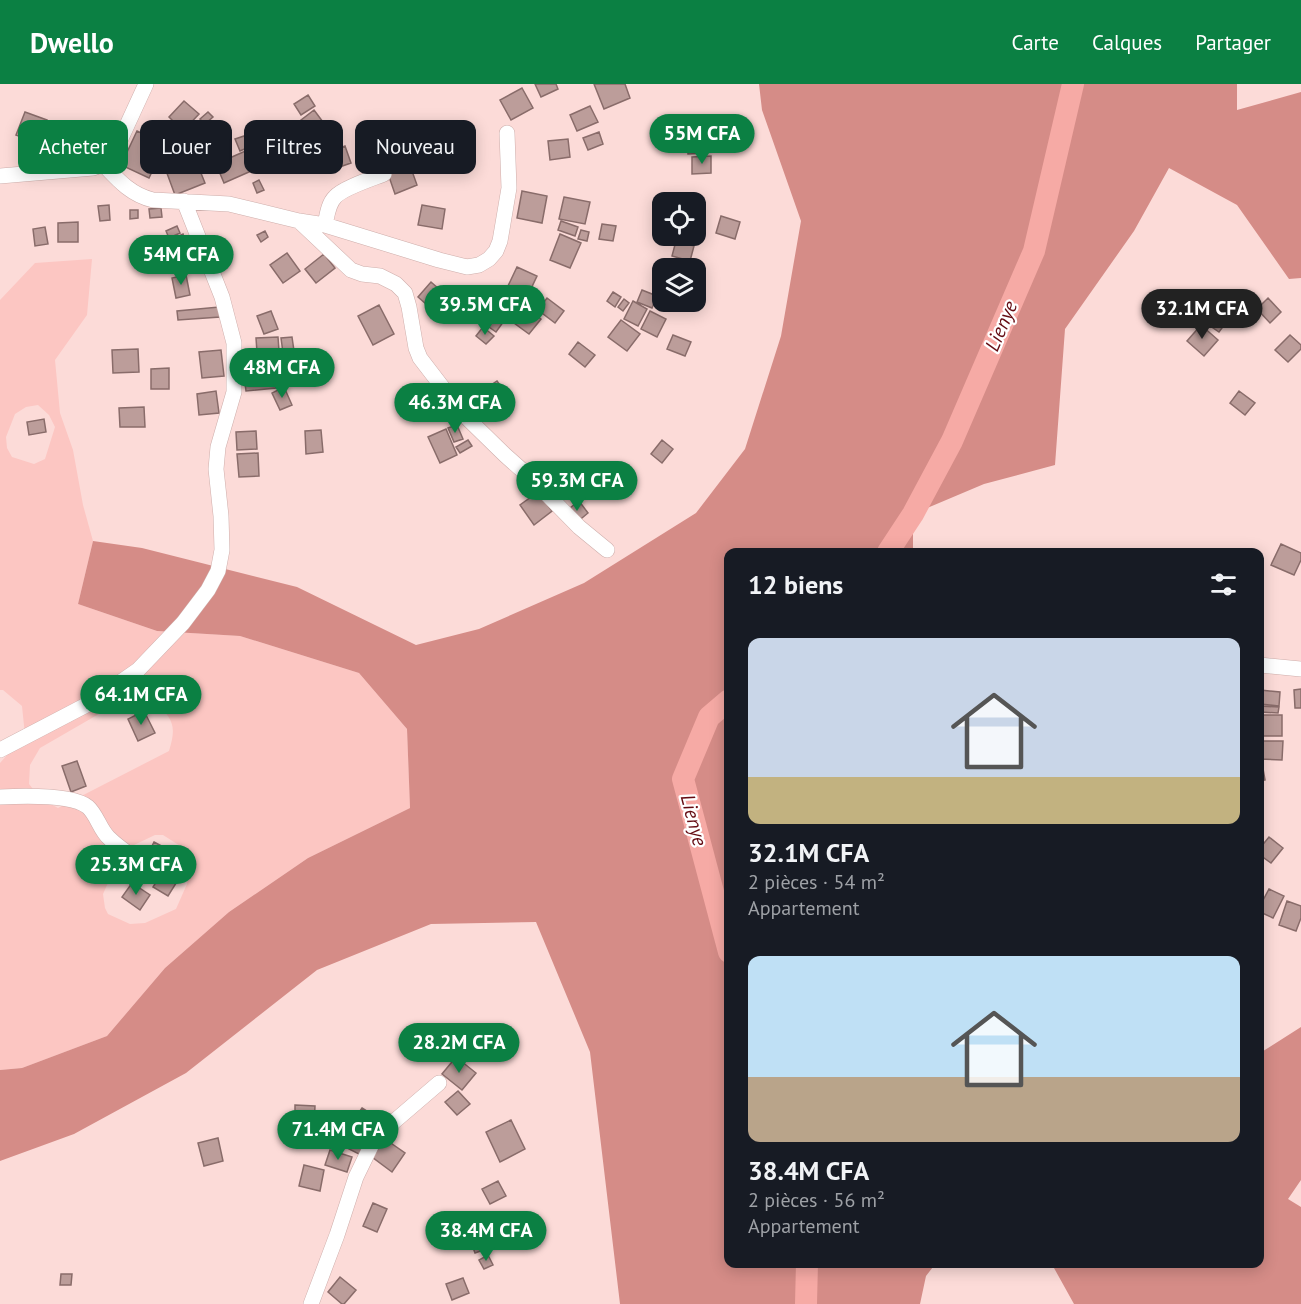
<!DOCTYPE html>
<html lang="fr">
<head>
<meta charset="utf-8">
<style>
	body { margin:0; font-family:"PT Sans",sans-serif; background:#242831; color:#f1f3f6; height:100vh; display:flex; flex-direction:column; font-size:22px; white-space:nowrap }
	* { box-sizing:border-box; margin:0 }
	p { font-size:20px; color:#9ea1a6 }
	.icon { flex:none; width:33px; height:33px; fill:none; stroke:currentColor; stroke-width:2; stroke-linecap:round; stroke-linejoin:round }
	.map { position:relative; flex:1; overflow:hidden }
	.side { position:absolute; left:724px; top:464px; width:540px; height:720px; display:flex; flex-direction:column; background:#171b24; border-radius:12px; box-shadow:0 3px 15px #0003 }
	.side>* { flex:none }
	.guide { position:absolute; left:18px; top:36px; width:570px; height:54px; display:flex; gap:12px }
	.controls { position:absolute; left:652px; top:108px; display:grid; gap:12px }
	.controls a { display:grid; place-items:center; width:54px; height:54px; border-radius:12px; background:#171b24; box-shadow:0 3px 15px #0003; font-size:30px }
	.price { position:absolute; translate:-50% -51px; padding:0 14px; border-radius:21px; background:#0b8043; color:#fff; font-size:20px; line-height:39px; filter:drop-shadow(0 2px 3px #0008) }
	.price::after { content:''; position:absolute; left:50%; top:36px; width:18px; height:14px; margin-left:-9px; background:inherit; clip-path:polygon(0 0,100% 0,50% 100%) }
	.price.current { background:#222; color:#fff }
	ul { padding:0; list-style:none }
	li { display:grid; align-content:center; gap:12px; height:318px; padding:0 24px }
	li span { display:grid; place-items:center; height:186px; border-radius:12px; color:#555 }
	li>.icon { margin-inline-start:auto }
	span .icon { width:108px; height:108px; fill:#fffc; stroke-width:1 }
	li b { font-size:26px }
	h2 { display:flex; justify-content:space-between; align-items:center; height:72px; padding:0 24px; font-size:26px }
	.chip { padding:0 21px; border-radius:12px; background:#171b24; box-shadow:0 3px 15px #0003; font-size:21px; line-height:54px }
	.chip.current { background:#0b8043; color:#fff }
	header { display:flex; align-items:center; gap:36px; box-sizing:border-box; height:84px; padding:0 30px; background:#0b8043; color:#fff }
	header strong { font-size:28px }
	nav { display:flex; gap:33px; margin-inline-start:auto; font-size:21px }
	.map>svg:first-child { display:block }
</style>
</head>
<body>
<header>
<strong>Dwello</strong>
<nav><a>Carte</a><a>Calques</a><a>Partager</a></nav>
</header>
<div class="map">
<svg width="1301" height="1220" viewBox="0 0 1301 1220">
	<rect width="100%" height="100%" fill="#fcdbd8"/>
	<path fill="#fcc6c2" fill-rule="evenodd" d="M92,175L87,231L55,276L60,329L73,366L83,421L93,457L78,520L157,547L240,552L359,589L407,645L410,724L308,774L229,828L165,884L107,952L22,984L0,986V679L25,651L22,622L3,606H0V216L35,179ZM38,321L49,331L55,343L45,375L34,380L12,373L7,364L6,353L15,330L26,323ZM134,614L154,616C173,636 177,641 169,667L58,724L41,715L29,700L30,681L40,664L111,623ZM155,751H163L185,765L190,778L187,800L176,825L145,839L130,840L108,830L105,824L103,810L112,790L134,761Z"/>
	<path fill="#d58c87" d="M759,0H1237V26L1301,8V194L1289,195L1237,121L1169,84L1134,147L1065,245L1055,381L984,400L913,430V468H729V1179H936L926,1192L920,1220H620L590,968L536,838L431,840L317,886L186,989L74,1050L0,1077V986L22,984L107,952L165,884L229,828L308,774L410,724L407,645L359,589L240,552L157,547L78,520L93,457L142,464L297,503L416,561L479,545L584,499L696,429L745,365L781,252L801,137L762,26Z
		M1301,943V1096L1288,1115L1301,1123V1220H1074L1054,1184L1047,1179H1260V969Z"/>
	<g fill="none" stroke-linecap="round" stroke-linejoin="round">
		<path stroke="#f6aaa5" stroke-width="22" d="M888,468L913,430L952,357L1034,167L1073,0
			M729,616L709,633L683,695L729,868
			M806,1220L807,1179"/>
	</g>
	<path fill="#bc9d9a" stroke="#896c6a" stroke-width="1.5" d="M535,0H556L558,5L541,13Z
		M594,0H625L630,14L604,25Z
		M522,4L533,24L511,36L500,16Z
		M308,11L315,22L301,31L294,20Z
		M184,17L199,30L183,47L169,33Z
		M590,22L598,38L577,47L570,31Z
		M314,26L326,42L307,55L296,40Z
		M25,28L47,36L38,59L16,51Z
		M208,28L213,33L205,40L200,35Z
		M52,39L74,47L67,67L45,60Z
		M211,42L219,56L198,68L190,55Z
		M137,47L165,60L149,94L121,81Z
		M599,48L603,60L588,66L583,54Z
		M244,52L249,63L240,67L235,55Z
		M568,55L570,73L550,76L548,57Z
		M687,56H706V69L688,70Z
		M190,62L205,99L175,111L161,73Z
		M345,62L351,79L331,86L325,70Z
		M250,65L258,84L224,99L216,80Z
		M378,70L383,84L368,90L363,76Z
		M711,72V89L692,90V73Z
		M407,73L417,101L395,110L385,81Z
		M259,96L264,106L257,109L253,99Z
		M522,107L547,112L542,139L517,134Z
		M564,113L590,118L585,140L559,135Z
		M109,121L110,136L100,137L98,122Z
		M422,121L445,125L442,145L418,141Z
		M161,124L162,133L150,134L149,125Z
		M130,126H138V134L130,135Z
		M721,132L740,138L735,155L716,149Z
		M561,137L578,143L575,152L558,146Z
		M78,138V158H58V139Z
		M602,140L616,142L613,157L599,155Z
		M177,142L180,149L169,154L166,147Z
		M45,143L48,160L35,162L33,145Z
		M581,146L589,148L587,157L578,155Z
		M265,147L268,153L261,158L257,151Z
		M183,150L184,154L171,159L170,156Z
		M560,150L581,159L570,184L550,176Z
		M187,155L195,175L172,184L166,167L172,165L171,162Z
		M676,157L694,162L690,177L672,172Z
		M287,169L300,187L283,199L270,181Z
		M324,170L335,184L316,199L305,185Z
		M517,183L537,192L528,211L508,202Z
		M186,191L190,211L176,214L172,194Z
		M431,198L448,213L435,228L418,213Z
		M642,206L657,212L652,224L637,218Z
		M613,208L621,213L615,223L607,217Z
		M1232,212L1246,231L1230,243L1217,223Z
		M547,214L564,227L555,239L538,226Z
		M1268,214L1281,228L1270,239L1257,225Z
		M624,215L629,219L623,227L618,223Z
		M633,217L647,225L638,242L624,235Z
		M495,220L509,230L496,248L482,238Z
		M522,220L541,235L529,250L510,236Z
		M379,221L394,250L373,261L358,232Z
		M219,223L220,233L178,236L177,227Z
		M271,227L278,245L264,250L257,232Z
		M650,227L666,235L657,253L641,245Z
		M1209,229L1225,240L1219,248L1203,237Z
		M621,236L640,250L627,267L608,253Z
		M1201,241L1218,256L1204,272L1187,257Z
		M483,243L494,252L486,260L476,252Z
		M673,251L691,258L685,272L667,265Z
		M1290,251L1301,261V265L1288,278L1275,266Z
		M278,253L279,267L257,268L256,254Z
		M292,253L295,274L284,276L281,254Z
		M578,258L595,271L585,283L569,270Z
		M138,265L139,288L113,289L112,266Z
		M221,266L224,292L202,294L199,268Z
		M279,269L280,276L271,277V270Z
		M258,270H269V278H258Z
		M273,279L276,304L246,307L243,283Z
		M169,284V305H151V285Z
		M497,297L507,311L495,319L485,305Z
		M284,303L292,321L280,326L272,309Z
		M216,307L219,329L199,331L197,310Z
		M1239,307L1255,319L1245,331L1230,319Z
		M144,323L145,343H120L119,324Z
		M44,335L46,348L29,351L27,338Z
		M457,341L463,355L454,358L448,344Z
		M446,345L457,371L440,379L428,353Z
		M321,346L323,368L306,370L305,347Z
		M256,347L257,365L237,366L236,348Z
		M468,356L472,362L460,369L456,363Z
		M662,356L673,365L662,379L651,370Z
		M258,369L259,392L239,393L237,370Z
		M538,408L552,427L534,441L520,421Z
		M579,417L588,429L576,439L566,427Z
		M1281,460L1301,469V476L1294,491L1271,481Z
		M1301,605V624H1295L1294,606Z
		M1260,606L1280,608L1279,622L1260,620Z
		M1260,622L1279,623L1278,629L1260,628Z
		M144,627L155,649L138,657L128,635Z
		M1260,631H1282V652H1260Z
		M1260,657H1283L1282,676L1260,675Z
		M77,677L86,702L71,708L62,682Z
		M1260,679H1262L1265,696L1260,697Z
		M1269,753L1283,764L1271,779L1260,771V764Z
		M154,758L171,767L162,783L146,774Z
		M163,787L178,796L168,812L153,803Z
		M132,799L150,811L140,826L122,813Z
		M1269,805L1284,812L1273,834L1260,828V822Z
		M1287,817L1301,822V834L1296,847L1279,841Z
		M456,973L476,989L462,1006L442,990Z
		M458,1007L470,1020L457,1031L445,1018Z
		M295,1021L315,1022L314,1042H295Z
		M362,1024L376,1033L366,1049L351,1040Z
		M511,1036L525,1065L500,1078L486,1048Z
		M349,1050L367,1060L361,1071L343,1062Z
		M218,1054L223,1077L204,1082L198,1059Z
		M385,1055L405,1069L392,1088L372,1073Z
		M330,1066L352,1073L347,1088L325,1081Z
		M304,1081L324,1086L320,1107L299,1102Z
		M498,1097L506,1112L490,1120L482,1105Z
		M373,1119L387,1125L377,1148L363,1142Z
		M482,1154L486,1165L475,1169L471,1158Z
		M488,1171L493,1181L484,1185L479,1176Z
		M61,1190H72L71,1201H60Z
		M340,1193L356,1206L344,1220H342L328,1208Z
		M463,1194L469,1209L452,1216L446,1200Z"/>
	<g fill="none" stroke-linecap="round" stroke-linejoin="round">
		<g stroke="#ceaeab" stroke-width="16">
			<path id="minor" d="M103,80C118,96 131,111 153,116L229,120L299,137L325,141L439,176L467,183L479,181L489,175L496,167L500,157L509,104L507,49
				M0,92L93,84L103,80L117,63L146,0
				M299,137L351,186L362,190L380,192L396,200L405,209L409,223L416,264L420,274L463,330L505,371L532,395L579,443L607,466
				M325,141C327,132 328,120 335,113C343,104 371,95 384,90
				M1260,581L1301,585
				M0,666L92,618L138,586L183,539L208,506L218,487L222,466L221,432L216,385L218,363L234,308V259L222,213L184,117
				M0,713C21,712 72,710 88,723C97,731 100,746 109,754C120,765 135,774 147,783
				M311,1220L337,1151L356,1093L373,1058L383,1047L439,999"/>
		</g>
		<use href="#minor" stroke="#fff" stroke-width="15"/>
	</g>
	<g text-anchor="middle" stroke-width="4.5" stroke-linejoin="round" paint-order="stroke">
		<g font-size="20" font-style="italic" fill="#650c13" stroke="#fff">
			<text transform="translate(1001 242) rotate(-67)" y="7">Lienye</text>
			<text transform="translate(694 736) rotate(75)" y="7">Lienye</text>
		</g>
	</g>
</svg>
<div class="controls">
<a><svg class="icon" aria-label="locate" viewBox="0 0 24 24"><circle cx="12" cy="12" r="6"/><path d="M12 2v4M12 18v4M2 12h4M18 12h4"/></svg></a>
<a><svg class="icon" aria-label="layers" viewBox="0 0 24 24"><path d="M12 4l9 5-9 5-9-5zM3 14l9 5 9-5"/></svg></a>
</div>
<b class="price" style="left:702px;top:81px">55M CFA</b>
<b class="price" style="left:181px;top:202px">54M CFA</b>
<b class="price" style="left:485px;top:252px">39.5M CFA</b>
<b class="price current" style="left:1202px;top:256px">32.1M CFA</b>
<b class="price" style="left:282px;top:315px">48M CFA</b>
<b class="price" style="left:455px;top:350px">46.3M CFA</b>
<b class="price" style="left:577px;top:428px">59.3M CFA</b>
<b class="price" style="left:141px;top:642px">64.1M CFA</b>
<b class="price" style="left:136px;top:812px">25.3M CFA</b>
<b class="price" style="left:459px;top:990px">28.2M CFA</b>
<b class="price" style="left:338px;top:1077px">71.4M CFA</b>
<b class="price" style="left:486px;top:1178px">38.4M CFA</b>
<div class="guide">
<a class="chip current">Acheter</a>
<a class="chip">Louer</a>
<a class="chip">Filtres</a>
<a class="chip">Nouveau</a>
</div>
<section class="side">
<h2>12 biens<svg class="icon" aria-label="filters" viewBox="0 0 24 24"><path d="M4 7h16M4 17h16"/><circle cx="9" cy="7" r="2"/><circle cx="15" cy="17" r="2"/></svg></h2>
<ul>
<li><span style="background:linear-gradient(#c9d6e8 75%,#c2b280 0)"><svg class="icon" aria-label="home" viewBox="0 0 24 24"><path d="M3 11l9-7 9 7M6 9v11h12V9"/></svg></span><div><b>32.1M CFA</b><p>2 pièces · 54 m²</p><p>Appartement</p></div></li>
<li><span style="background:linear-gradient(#bfe0f5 65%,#b9a48a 0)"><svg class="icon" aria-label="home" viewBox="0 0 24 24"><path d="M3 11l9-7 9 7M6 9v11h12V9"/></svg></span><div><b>38.4M CFA</b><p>2 pièces · 56 m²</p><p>Appartement</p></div></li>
</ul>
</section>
</div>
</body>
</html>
